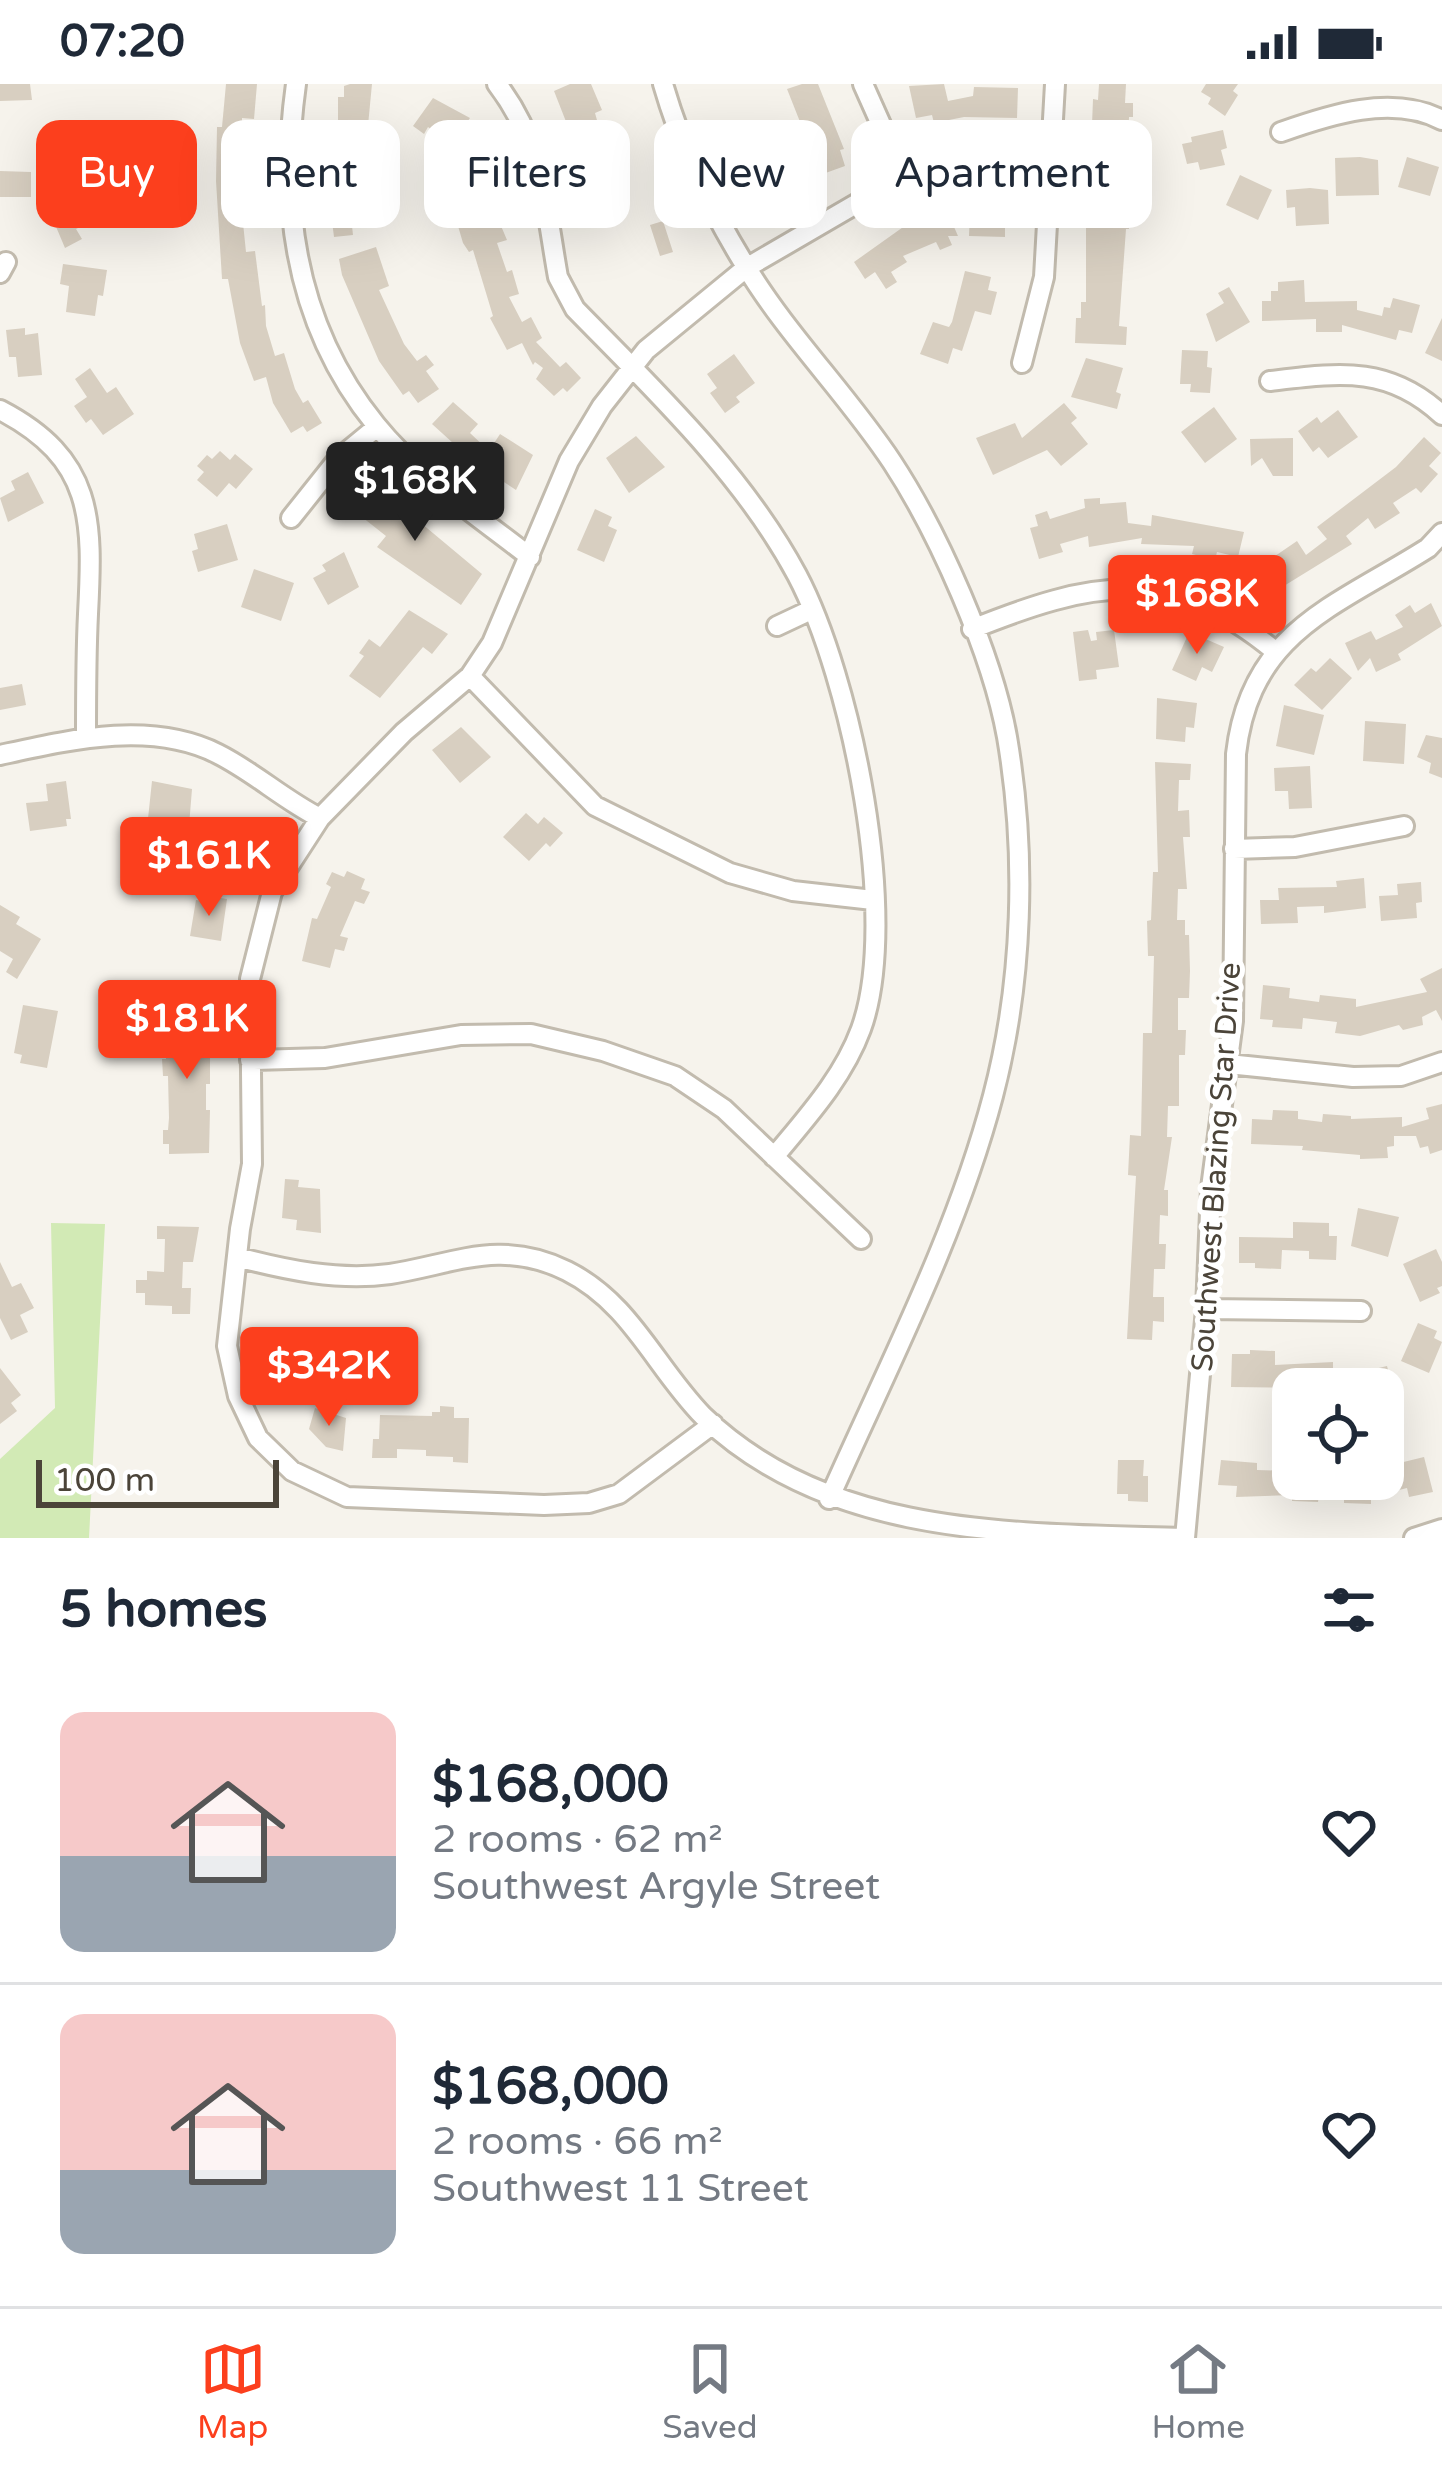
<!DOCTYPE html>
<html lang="en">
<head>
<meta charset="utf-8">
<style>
	body { margin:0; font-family:"Varela Round",sans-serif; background:#f2f2f3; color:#1f2937; height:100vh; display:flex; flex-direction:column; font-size:45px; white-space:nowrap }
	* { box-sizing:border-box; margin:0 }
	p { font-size:39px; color:#747a83 }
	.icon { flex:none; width:66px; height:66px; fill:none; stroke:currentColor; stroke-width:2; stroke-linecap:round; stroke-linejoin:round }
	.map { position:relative; height:1454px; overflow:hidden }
	.sheet { display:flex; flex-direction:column; background:#fff; flex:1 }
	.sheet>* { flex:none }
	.hud { position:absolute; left:36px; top:36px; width:1371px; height:108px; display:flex; gap:24px }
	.fabs { position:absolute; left:1272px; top:1284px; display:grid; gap:24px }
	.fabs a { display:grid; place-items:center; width:132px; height:132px; border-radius:24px; background:#fff; box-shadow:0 12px 48px #0002; font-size:60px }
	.scale { position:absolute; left:36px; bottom:30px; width:243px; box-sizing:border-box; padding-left:12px; border:6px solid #4b4439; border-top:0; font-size:33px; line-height:42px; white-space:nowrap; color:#4b4439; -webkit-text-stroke:9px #fff; paint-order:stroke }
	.price { position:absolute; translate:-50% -102px; padding:0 27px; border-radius:12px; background:#fc3f1d; color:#fff; font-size:39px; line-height:78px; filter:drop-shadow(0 3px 6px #0008) }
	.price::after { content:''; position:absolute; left:50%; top:72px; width:36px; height:27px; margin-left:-18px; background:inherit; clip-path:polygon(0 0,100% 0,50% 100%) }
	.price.active { background:#222; color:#fff }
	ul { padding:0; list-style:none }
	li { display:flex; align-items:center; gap:36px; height:300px; padding:0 60px }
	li+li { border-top:3px solid #e0e1e3 }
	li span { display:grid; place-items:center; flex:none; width:336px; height:240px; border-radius:24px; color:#555 }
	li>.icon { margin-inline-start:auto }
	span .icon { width:144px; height:144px; fill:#fffc; stroke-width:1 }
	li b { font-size:51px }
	h2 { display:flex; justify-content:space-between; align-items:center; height:144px; padding:0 60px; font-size:51px }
	.chip { padding:0 42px; border-radius:24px; background:#fff; box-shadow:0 12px 48px #0002; font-size:42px; line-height:108px }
	.chip.active { background:#fc3f1d; color:#fff }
	.status { display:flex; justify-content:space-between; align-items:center; height:84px; padding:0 60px; background:#fff; direction:ltr }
	.status svg { height:33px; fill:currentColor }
	.tab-bar { display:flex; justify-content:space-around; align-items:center; height:168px; border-top:3px solid #e0e1e3; background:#fff; font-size:33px; color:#747a83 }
	.tab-bar a { display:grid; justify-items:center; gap:6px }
	.tab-bar .active { color:#fc3f1d }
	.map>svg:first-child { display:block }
</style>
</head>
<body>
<div class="status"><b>07:20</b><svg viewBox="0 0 49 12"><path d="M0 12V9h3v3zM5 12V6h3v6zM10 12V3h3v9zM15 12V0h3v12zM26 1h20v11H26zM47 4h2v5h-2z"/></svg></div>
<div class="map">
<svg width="1442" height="1454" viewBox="0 0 1442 1454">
	<rect width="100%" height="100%" fill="#f6f3ec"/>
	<path fill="#d2eab5" d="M51,1139L105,1140L89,1454H0V1375L55,1324Z"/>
	<path fill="#d8cfc1" d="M0,0H30L32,16L0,17Z
		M226,0H257L254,35L242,34V64H249V86H245L247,139H243L246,168L255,167L262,222L265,221L266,242L275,272L284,269L295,305L303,319L308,316L322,339L307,348L303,342L291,349L273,319L266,293L254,297L240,259L228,195H222L216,97L217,43H222Z
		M350,0H372L364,83L358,82L363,128L372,127L373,140L352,142L353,151L334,153L331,129L336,128L330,68L338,69V13H344V2Z
		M570,0H591L602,26L595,29L610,83L599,86L600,93L583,98L574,58L554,7Z
		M802,0H818L844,65L840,66L845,82L820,91L815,74L805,78L801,66L810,63L787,5Z
		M944,0L948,17L973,12L974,3L1018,4L1017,34L964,33L934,39L932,31L916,34L909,2Z
		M1099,0H1126L1125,19H1133V33H1129L1128,67L1136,68V80H1126L1129,145H1126L1119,242L1127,243L1126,261L1075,259L1076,234H1081V218H1086V124L1097,125L1098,97H1088L1089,70L1096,71L1098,41H1092L1093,15L1098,16Z
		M1206,0H1238L1233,7L1238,11L1225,32L1208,20L1211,14L1201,8Z
		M433,14L470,34L452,60L428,43L424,50L413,42Z
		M1223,46L1227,64L1221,66L1225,81L1200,86L1198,78L1187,80L1182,60L1192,58L1191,53Z
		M482,66L499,105L487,109L507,156L497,159L507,188L512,186L519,210L509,213L522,238L531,233L542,254L536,258L560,283L566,278L581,294L567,308L563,304L554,312L536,295L543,284L535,278L533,281L522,259L507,266L490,234L493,232L473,166L469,168L463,159L445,98L451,96L445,77Z
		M1360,73L1378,76L1379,111L1336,112L1335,74Z
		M1407,73L1439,83L1430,112L1398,103Z
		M0,87L31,88V113H0Z
		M1240,91L1272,106L1258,136L1226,121Z
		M1310,104L1328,106L1329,140L1296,142L1295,123L1287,124L1286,106Z
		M69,108L86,140L76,145L82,155L65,164L46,119Z
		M990,116H1013V137H1005V153L969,152L970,127L989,128Z
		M944,120L958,152H948L952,161L940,166L936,158L903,172L907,178L891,188L897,198L886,205L875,188L865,195L854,178L906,141L923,134L921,129Z
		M663,137L673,168L660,172L650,141Z
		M376,163L389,202L379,206L404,260L417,277L426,271L434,281L426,287L439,305L418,319L409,307L403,311L379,277L342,191L339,175Z
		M63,180L107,186L103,212L98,211L95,232L66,228L69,202L60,200Z
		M965,187L991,193L988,206L997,208L991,231L975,227L962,267L953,264L948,280L920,270L933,238L949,243L952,238Z
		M1304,196L1305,218L1357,217V226L1382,232L1384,223L1390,224L1393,214L1420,221L1412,249L1399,246L1396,256L1342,241V248H1316V235L1262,237V217H1271V207H1278V198Z
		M1229,203L1250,238L1216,258L1206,230L1224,219L1218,209Z
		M1442,234V277L1425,269Z
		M25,244V251L38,249L42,291L18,293L16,273H9L6,246Z
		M1182,266L1208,267L1207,283L1212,284L1210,309L1190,308L1191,300H1180Z
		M734,270L755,299L736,313L740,318L725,329L710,309L717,304L707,290Z
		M1086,274L1123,284L1116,308L1121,310L1117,325L1071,313Z
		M90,284L107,309L116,303L134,330L103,351L91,335L86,339L74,322L87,313L75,295Z
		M453,318L478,340L470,349L489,367L500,350L533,371L516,406L475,379L432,340Z
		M1064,319L1077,334L1071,339L1088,360L1061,382L1047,366L993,391L976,354L1015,339L1022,354Z
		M1214,323L1237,355L1205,379L1181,348Z
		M1338,326L1358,353L1328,374L1319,363L1313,368L1298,347L1317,333L1321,339Z
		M636,352L665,383L629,409L606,374Z
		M1424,353L1441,369L1429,382L1438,390L1421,409L1416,404L1393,419L1400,429L1375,445L1368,434L1346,452L1352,460L1279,505L1269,490L1275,486L1268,477L1297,457L1306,471L1327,455L1317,443L1396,383Z
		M1293,354V392H1273L1262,374L1251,382L1250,355Z
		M220,367L230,376L235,370L253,385L236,405L229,399L217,413L197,396L204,388L197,382L207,371L212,375Z
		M28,388L44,419L8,438L0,414L15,406L11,397Z
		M358,399L373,411L379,404L482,490L461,521L377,463L386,452L343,418Z
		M1100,414V420L1126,418L1128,439L1151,442L1152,431L1244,448L1238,473L1217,468L1215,476L1192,470L1194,462L1141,460L1142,454L1089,463L1088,452L1060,460L1063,468L1039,475L1030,444L1038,442L1035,431L1047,427L1050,435L1085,424L1084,415Z
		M595,425L612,433L608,442L617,446L604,478L577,466Z
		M227,440L238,476L198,488L192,467L198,465L194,450Z
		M344,468L359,503L328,521L313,494L326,487L322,481Z
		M254,485L294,499L281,537L241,523Z
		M1431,519L1442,542L1398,570L1401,576L1376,588L1370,574L1358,587L1345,559L1371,547L1376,556L1403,543L1395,531L1410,521L1415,529Z
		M409,526L448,550L432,570L423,563L380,614L349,592L364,572L359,569L369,555L380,563Z
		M1088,546L1091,557L1097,556L1096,548L1114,546L1119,583L1096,586L1097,595L1079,597L1073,548Z
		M1187,553L1198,558L1201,553L1224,563L1212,588L1202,583L1196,597L1172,586Z
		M1330,574L1352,594L1322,626L1294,601L1311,584L1316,588Z
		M22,600L26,621L0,626V604Z
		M1157,614L1197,619L1194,644L1186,643L1185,658L1156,655Z
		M1284,621L1324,631L1314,671L1276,662Z
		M1365,637L1406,640L1404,680L1363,677Z
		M461,643L491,673L460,699L432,666Z
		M1426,651L1442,654V694L1429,689L1431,679L1417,673Z
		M1155,678L1191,680L1190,696H1179L1178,727L1189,726L1190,753H1183L1187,805H1178L1177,836H1185V851H1189L1190,887L1189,914H1178V946H1186L1185,971H1179V1022H1168L1167,1053H1172L1164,1106H1168V1132L1160,1131L1159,1160H1166L1165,1185H1154L1153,1213H1164V1238L1153,1237L1152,1256L1127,1255L1136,1092L1128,1091L1130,1051L1141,1052L1143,949H1152L1154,872H1148L1147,837L1151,836L1153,788H1158Z
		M1310,682L1312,724L1289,725L1288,707H1275L1274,684Z
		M66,697L71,735H66L67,742L30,747L26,719L48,717L46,700Z
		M152,697L192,705L189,742L164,739L163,746L147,744Z
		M526,729L538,740L544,733L563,749L550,763L546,759L529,777L503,753Z
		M347,787L365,795L361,805L370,808L364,820L355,817L340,852L348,854L344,867L335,865L330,884L302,877L312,834L317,835L331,803L326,800L332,788L344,793Z
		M1364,794L1366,824L1324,829V822L1297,823L1298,839L1261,840L1260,816H1279L1278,804L1337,803L1336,797Z
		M1421,798L1422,818L1416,819L1417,834L1381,837L1379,812L1398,811L1397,800Z
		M208,812L227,815L221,857L190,852L196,816L207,818Z
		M0,821L20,833L16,840L41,855L17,895L6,888L13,875L0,867Z
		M1442,884V937L1436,926L1422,933L1423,941L1403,946L1399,941L1360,952L1335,949L1337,938L1303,934L1302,945L1272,943L1273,936L1260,935L1263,901L1290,904L1289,914L1319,918L1320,911L1356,915V923L1427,908L1420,895Z
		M23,921L58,927L47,984L20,979L22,971L14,969Z
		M191,921H210L209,946H199V974H210V1000H206V1026H210L209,1069L169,1070V1060H163V1046H168L169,1034L168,992H163L162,975H166V926H191Z
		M1442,1020V1066L1430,1070L1428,1062L1420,1064L1416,1052H1394V1062L1387,1063L1388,1074L1360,1075V1071L1302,1066L1303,1062L1251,1060L1252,1035L1272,1036L1273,1026L1298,1027V1035L1322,1038L1323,1030L1351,1032V1035L1402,1033V1043L1429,1035L1426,1024Z
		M285,1095L299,1096L298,1103L320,1105L321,1149L296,1146L297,1136L282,1134Z
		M1358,1124L1399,1133L1388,1173L1351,1162Z
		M1293,1138L1329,1139V1152H1337L1336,1176L1309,1175V1167L1282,1166L1281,1185L1255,1184V1179H1239V1153L1293,1154Z
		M157,1142L199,1143L193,1178H183L182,1204H191L190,1230H172V1222L145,1221V1209H136V1196H147V1187L164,1188L165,1155H157Z
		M1436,1165L1442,1178V1202L1437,1204L1440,1209L1420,1218L1403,1180Z
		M0,1178L12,1203L21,1199L34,1224L20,1231L28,1248L11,1256L0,1234Z
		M1418,1239L1437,1247L1434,1254L1442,1258L1429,1289L1401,1277Z
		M1250,1266L1275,1267V1281L1333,1278V1295L1387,1282L1393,1305L1231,1303L1232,1270H1250Z
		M0,1284L21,1311L11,1319L17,1327L0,1340Z
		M440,1322L454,1323V1334H469L468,1379L453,1378V1373L426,1372V1366L397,1365V1374H372L373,1355H379L380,1331L432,1332V1328H440Z
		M315,1324L346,1334L343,1367L326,1363L309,1345Z
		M1424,1373L1433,1408L1409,1413L1407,1404L1371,1413V1420L1344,1419V1411L1319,1410L1318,1418L1292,1417V1411L1236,1413L1237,1402L1218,1401L1221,1376L1257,1379V1386L1293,1387V1395H1383V1383Z
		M1118,1376H1144L1143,1392H1148V1418L1128,1417V1410H1117Z"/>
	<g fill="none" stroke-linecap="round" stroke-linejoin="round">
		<g stroke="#c2bbae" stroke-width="24">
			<path id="minor" d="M296,0C279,122 296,243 376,341C418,393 478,432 530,473
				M497,0C543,60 545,121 558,193L575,225C654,306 743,390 797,491C851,593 901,835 861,945C843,994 807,1033 774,1073
				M663,0C681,62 711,126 745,181C787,251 847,310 892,378C938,448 992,569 1007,653C1027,770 1023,898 993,1012C956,1152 887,1284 829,1415
				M863,0L904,92
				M1281,48C1329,31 1392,10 1442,36
				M0,189L6,178
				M1022,279L1044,193L1055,0
				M1270,297C1339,289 1388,281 1442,331
				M0,326C94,375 93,435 88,530C86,571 86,611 86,652
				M291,434L338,375L377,343
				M777,542L811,526
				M972,545C1090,498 1169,479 1275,567
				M470,592L595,722L730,789L793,807L873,816
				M0,671C69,656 151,636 218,670C254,688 284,716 320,734
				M1234,765L1295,763L1404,742
				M250,976L325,974L461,951L531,950L603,967L675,992L724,1025L861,1155
				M1228,980L1353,993L1401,992L1442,978
				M237,1173C286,1186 338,1197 390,1190C454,1180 501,1154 567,1187C631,1219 655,1283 703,1332C830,1454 1014,1449 1182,1454
				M1206,1225L1361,1227
				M713,1340L619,1410L589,1419L544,1421L347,1413L292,1387L258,1354L238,1312L227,1262L240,1145L252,1080L250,895L272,808L320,734L404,648L470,592L492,559L569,377L602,322L646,266L746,184L904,92L946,80L982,77L1050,80
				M1185,1454L1206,1225L1211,1104L1233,937L1236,670C1250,547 1335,523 1428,464L1442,449
				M1414,1454L1442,1445"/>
		</g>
		<use href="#minor" stroke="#fff" stroke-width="18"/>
	</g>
	<g text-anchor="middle" stroke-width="10" stroke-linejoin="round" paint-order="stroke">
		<g font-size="30" fill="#4b4439" stroke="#fff">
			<text transform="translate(1216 1083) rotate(-86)" y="10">Southwest Blazing Star Drive</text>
		</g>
	</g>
</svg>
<div class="fabs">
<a><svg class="icon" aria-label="locate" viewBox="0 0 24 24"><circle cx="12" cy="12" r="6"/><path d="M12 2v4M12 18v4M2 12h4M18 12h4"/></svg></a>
</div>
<div class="scale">100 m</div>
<b class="price active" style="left:415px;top:460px">$168K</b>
<b class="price" style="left:1197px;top:573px">$168K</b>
<b class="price" style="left:209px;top:835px">$161K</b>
<b class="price" style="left:187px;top:998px">$181K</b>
<b class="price" style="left:329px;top:1345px">$342K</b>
<div class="hud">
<a class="chip active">Buy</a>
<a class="chip">Rent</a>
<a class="chip">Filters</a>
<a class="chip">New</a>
<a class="chip">Apartment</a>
</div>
</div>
<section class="sheet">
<h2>5 homes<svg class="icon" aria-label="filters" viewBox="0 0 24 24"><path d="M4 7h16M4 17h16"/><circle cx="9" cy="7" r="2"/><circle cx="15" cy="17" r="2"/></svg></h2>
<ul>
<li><span style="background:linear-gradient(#f6c9c9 60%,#9aa5b1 0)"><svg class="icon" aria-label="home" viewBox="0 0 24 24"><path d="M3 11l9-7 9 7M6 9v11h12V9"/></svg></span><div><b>$168,000</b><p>2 rooms · 62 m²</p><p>Southwest Argyle Street</p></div><svg class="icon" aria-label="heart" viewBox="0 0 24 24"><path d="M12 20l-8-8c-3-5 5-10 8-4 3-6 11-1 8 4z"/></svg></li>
<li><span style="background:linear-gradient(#f6c9c9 65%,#9aa5b1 0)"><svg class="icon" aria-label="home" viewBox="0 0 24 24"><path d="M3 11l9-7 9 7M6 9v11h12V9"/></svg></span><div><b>$168,000</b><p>2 rooms · 66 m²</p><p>Southwest 11 Street</p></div><svg class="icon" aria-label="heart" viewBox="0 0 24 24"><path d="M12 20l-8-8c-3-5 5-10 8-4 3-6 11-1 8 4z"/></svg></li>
</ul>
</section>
<nav class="tab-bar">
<a class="active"><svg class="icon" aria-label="map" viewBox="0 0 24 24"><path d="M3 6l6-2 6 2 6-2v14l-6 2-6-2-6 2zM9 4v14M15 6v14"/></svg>Map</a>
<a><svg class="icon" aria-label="saved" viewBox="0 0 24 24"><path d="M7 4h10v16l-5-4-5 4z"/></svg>Saved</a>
<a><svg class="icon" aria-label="home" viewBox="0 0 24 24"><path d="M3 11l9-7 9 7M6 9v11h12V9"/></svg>Home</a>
</nav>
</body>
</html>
